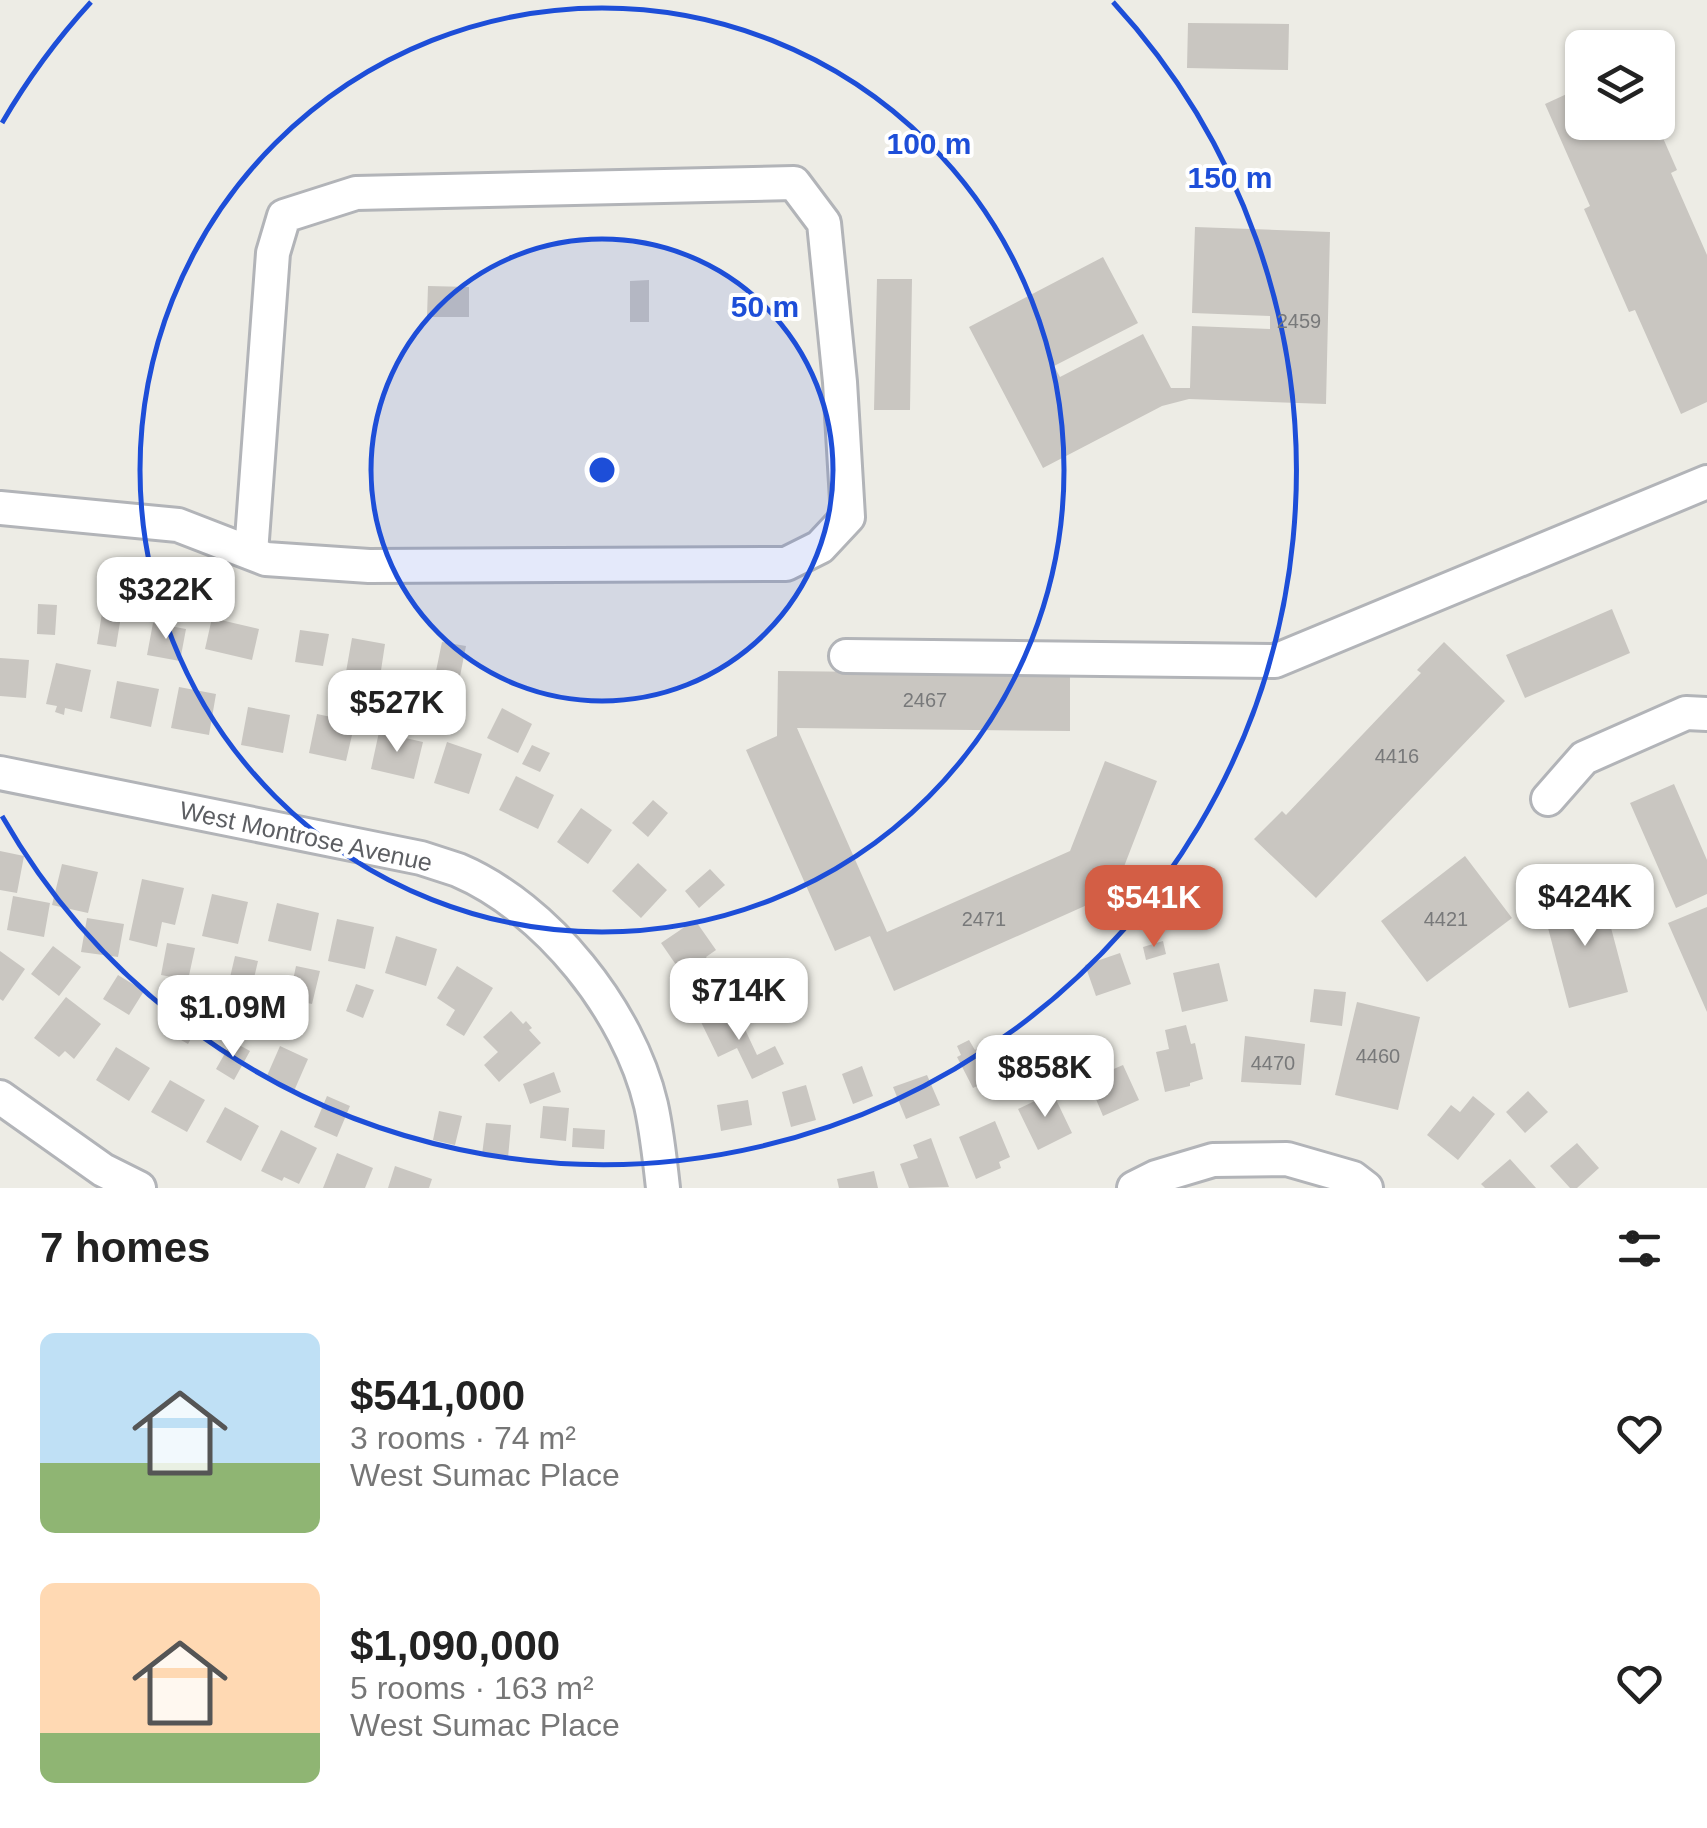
<!DOCTYPE html>
<html lang="en">
<head>
<meta charset="utf-8">
<style>
	body { margin:0; font-family:Helvetica,sans-serif; background:#f2f2f2; color:#222; height:100vh; display:flex; flex-direction:column; font-size:38px; white-space:nowrap }
	* { box-sizing:border-box; margin:0 }
	p { font-size:32px; color:#767676 }
	.icon { flex:none; width:55px; height:55px; fill:none; stroke:currentColor; stroke-width:2; stroke-linecap:round; stroke-linejoin:round }
	.map { position:relative; height:1188px; overflow:hidden }
	.side { display:flex; flex-direction:column; background:#fff; flex:1 }
	.side>* { flex:none }
	.fabs { position:absolute; left:1565px; top:30px; display:grid; gap:20px }
	.fabs a { display:grid; place-items:center; width:110px; height:110px; border-radius:15px; background:#fff; box-shadow:0 2px 8px #0004; font-size:50px }
	.price { position:absolute; translate:-50% -85px; padding:0 22px; border-radius:20px; background:#fff; color:#222; font-size:32px; line-height:65px; filter:drop-shadow(0 2px 5px #0008) }
	.price::after { content:''; position:absolute; left:50%; top:60px; width:30px; height:22px; margin-left:-15px; background:inherit; clip-path:polygon(0 0,100% 0,50% 100%) }
	.price.current { background:#d35e45; color:#fff }
	ul { padding:0; list-style:none }
	li { display:flex; align-items:center; gap:30px; height:250px; padding:0 40px }
	li span { display:grid; place-items:center; flex:none; width:280px; height:200px; border-radius:15px; color:#555 }
	li>.icon { margin-inline-start:auto }
	span .icon { width:120px; height:120px; fill:#fffc; stroke-width:1 }
	li b { font-size:42px }
	h2 { display:flex; justify-content:space-between; align-items:center; height:120px; padding:0 40px; font-size:42px }
	.map>svg:first-child { display:block }
</style>
</head>
<body>
<div class="map">
<svg width="1707" height="1188" viewBox="0 0 1707 1188">
	<rect width="100%" height="100%" fill="#edece5"/>
	<path fill="#c9c6c1" d="M1188,23L1289,24L1288,70L1187,68Z
		M1582,87V122H1656L1677,170L1671,173L1707,255V402L1681,414L1635,310L1629,312L1584,209L1590,206L1545,104Z
		M1195,227L1330,232L1326,404L1189,399L1162,406L1043,468L969,327L1103,257L1138,323L1054,366L1060,377L1143,334L1171,388H1190L1192,326L1270,329V316L1192,313Z
		M877,279H912L910,410H874Z
		M649,280V322H630V281Z
		M428,286L469,287V317H427Z
		M38,604L57,605L55,635L37,634Z
		M1612,609L1630,653L1525,698L1506,655Z
		M102,613L121,616L116,647L97,644Z
		M212,618L259,629L252,660L205,649Z
		M153,623L186,629L180,661L147,655Z
		M300,630L329,634L323,666L295,662Z
		M352,638L385,644L380,677L346,672Z
		M442,642L466,646L459,681L435,676Z
		M1444,642L1505,701L1316,898L1254,839L1282,811L1286,815L1421,673L1417,670Z
		M0,658L29,660L26,698L0,696Z
		M56,663L91,670L82,712L65,708L64,715L55,712L57,706L46,704Z
		M778,671L1070,674V731L797,728L887,932L1070,851L1105,761L1157,781L1115,890L1092,881L1088,883L1096,901L894,991L870,936L835,951L746,750L777,736Z
		M117,681L159,689L151,727L110,718Z
		M179,687L216,694L209,735L171,728Z
		M248,707L290,715L283,753L241,745Z
		M502,708L532,724L518,753L487,738Z
		M317,714L355,722L346,761L309,753Z
		M379,732L423,742L414,779L371,769Z
		M447,742L482,754L469,794L434,783Z
		M532,745L550,753L540,772L522,764Z
		M516,776L554,795L538,829L499,810Z
		M1674,784L1707,860V894L1676,908L1630,803Z
		M653,800L668,813L648,837L632,823Z
		M581,808L612,830L588,864L557,842Z
		M0,851L24,856L17,893L0,890Z
		M1465,856L1512,918L1427,982L1381,921Z
		M638,863L667,890L641,918L612,891Z
		M62,864L98,872L88,913L52,905Z
		M710,869L725,885L699,908L685,891Z
		M142,879L184,888L175,925L162,922L157,947L129,940Z
		M1601,890L1628,992L1569,1008L1542,905Z
		M212,894L248,902L238,944L202,936Z
		M13,896L50,903L44,937L7,930Z
		M277,903L319,913L311,951L268,941Z
		M1707,907V1012L1668,923Z
		M87,918L124,924L118,957L81,952Z
		M337,919L374,927L365,969L328,961Z
		M695,920L716,950L706,957L715,971L697,983L689,971L683,975L661,943Z
		M396,936L437,949L426,986L385,973Z
		M1163,941L1166,954L1146,960L1143,947Z
		M167,943L195,948L188,980L161,975Z
		M53,946L81,967L59,996L31,974Z
		M0,951L25,969L3,1001L0,999Z
		M1120,953L1131,984L1096,996L1085,965Z
		M235,956L258,961L251,991L228,986Z
		M767,961L776,980L749,992L740,973Z
		M1219,963L1228,1001L1182,1012L1173,973Z
		M296,966L320,971L312,1004L289,999Z
		M457,966L493,988L464,1036L446,1025L455,1010L437,998Z
		M118,975L144,991L129,1015L103,999Z
		M356,984L374,990L363,1018L346,1011Z
		M1314,989L1346,992L1342,1026L1310,1022Z
		M66,997L101,1024L74,1059L65,1051L59,1057L34,1038Z
		M1357,1002L1420,1017L1398,1110L1335,1095Z
		M734,1006L757,1055L775,1046L784,1064L752,1079L737,1048L718,1057L701,1022Z
		M184,1008L202,1019L188,1044L169,1033Z
		M511,1011L523,1024L526,1021L532,1028L529,1030L541,1043L499,1082L484,1065L498,1052L483,1037Z
		M1186,1025L1191,1044L1195,1043L1203,1079L1190,1083V1086L1165,1092L1156,1052L1169,1049L1165,1030Z
		M1245,1036L1305,1044L1301,1085L1241,1082Z
		M969,1040L975,1050L978,1048L994,1078L973,1088L957,1057L961,1055L957,1046Z
		M232,1041L250,1051L234,1080L216,1069Z
		M1064,1041L1079,1072L1051,1086L1036,1054Z
		M280,1046L308,1059L294,1091L266,1078Z
		M116,1047L150,1068L129,1101L96,1080Z
		M1123,1065L1139,1100L1103,1116L1088,1080Z
		M862,1066L873,1096L853,1104L842,1074Z
		M554,1072L561,1092L530,1104L523,1084Z
		M927,1075L940,1105L906,1119L893,1087Z
		M170,1080L205,1100L187,1132L151,1112Z
		M806,1085L816,1120L791,1127L782,1092Z
		M1050,1087L1072,1133L1038,1150L1018,1109L1039,1099L1036,1093Z
		M1528,1091L1548,1112L1525,1133L1506,1112Z
		M327,1096L350,1106L337,1137L314,1127Z
		M1473,1096L1495,1114L1458,1160L1427,1135L1451,1105L1460,1112Z
		M748,1100L752,1125L721,1131L717,1105Z
		M543,1106L569,1108L566,1141L540,1138Z
		M225,1107L259,1126L241,1161L206,1142Z
		M439,1111L462,1116L455,1145L433,1140Z
		M995,1121L1010,1157L999,1162L1001,1168L976,1179L959,1137Z
		M486,1123L511,1125L508,1158L482,1155Z
		M573,1128L605,1130L604,1149L572,1147Z
		M281,1130L317,1148L299,1184L284,1177L282,1181L261,1171Z
		M931,1138L949,1187L909,1188L900,1164L918,1158L913,1145Z
		M1577,1143L1599,1168L1577,1188H1570L1550,1166Z
		M337,1153L373,1168L365,1188H323Z
		M1510,1159L1536,1188H1485L1481,1184Z
		M395,1166L432,1179L429,1188H388Z
		M874,1171L878,1188H839L837,1179Z"/>
	<g fill="none" stroke-linecap="round" stroke-linejoin="round">
		<g stroke="#b2b4b8" stroke-width="38">
			<path id="minor" d="M0,508L178,525L266,559L369,566L786,564L820,547L848,517L840,382L824,223L794,183L356,193L284,216L273,253L251,553
				M846,656L1275,661L1707,482
				M0,773L421,858C433,862 446,866 458,870C547,908 629,1011 651,1105C657,1132 660,1160 663,1188
				M1548,799L1584,758L1686,713L1707,714
				M0,1097L103,1170L139,1188
				M1134,1188L1156,1177L1213,1160L1287,1159L1353,1178L1366,1188"/>
		</g>
		<use href="#minor" stroke="#fff" stroke-width="32"/>
	</g>
	<circle cx="602" cy="470" r="231" fill="#1d4ed8" fill-opacity=".12"/>
	<g fill="none" stroke="#1d4ed8" stroke-width="5">
		<circle cx="602" cy="470" r="231"/>
		<circle cx="602" cy="470" r="462"/>
		<path d="M2 123A693 693 0 0 1 91 2M1113 2A693 693 0 1 1 2 816"/>
	</g>
	<g text-anchor="middle" stroke-width="8" stroke-linejoin="round" paint-order="stroke">
		<g font-size="20" fill="#78797a">
			<text x="1299" y="328">2459</text>
			<text x="925" y="707">2467</text>
			<text x="1397" y="763">4416</text>
			<text x="984" y="926">2471</text>
			<text x="1446" y="926">4421</text>
			<text x="1378" y="1063">4460</text>
			<text x="1273" y="1070">4470</text>
		</g>
		<g font-size="25" fill="#5d5f63" stroke="#fff">
			<text transform="translate(306 836) rotate(12)" y="9">West Montrose Avenue</text>
		</g>
	</g>
	<circle cx="602" cy="470" r="15" fill="#1d4ed8" stroke="#fff" stroke-width="5"/>
	<g font-size="30" text-anchor="middle" font-weight="bold" fill="#1d4ed8" stroke="#fff" stroke-width="8" stroke-linejoin="round" paint-order="stroke">
		<text x="929" y="154">100 m</text>
		<text x="1230" y="188">150 m</text>
		<text x="765" y="317">50 m</text>
	</g>
</svg>
<div class="fabs">
<a><svg class="icon" aria-label="layers" viewBox="0 0 24 24"><path d="M12 4l9 5-9 5-9-5zM3 14l9 5 9-5"/></svg></a>
</div>
<b class="price" style="left:166px;top:642px">$322K</b>
<b class="price" style="left:397px;top:755px">$527K</b>
<b class="price" style="left:1585px;top:949px">$424K</b>
<b class="price current" style="left:1154px;top:950px">$541K</b>
<b class="price" style="left:739px;top:1043px">$714K</b>
<b class="price" style="left:233px;top:1060px">$1.09M</b>
<b class="price" style="left:1045px;top:1120px">$858K</b>
</div>
<section class="side">
<h2>7 homes<svg class="icon" aria-label="filters" viewBox="0 0 24 24"><path d="M4 7h16M4 17h16"/><circle cx="9" cy="7" r="2"/><circle cx="15" cy="17" r="2"/></svg></h2>
<ul>
<li><span style="background:linear-gradient(#bfe0f5 65%,#8fb573 0)"><svg class="icon" aria-label="home" viewBox="0 0 24 24"><path d="M3 11l9-7 9 7M6 9v11h12V9"/></svg></span><div><b>$541,000</b><p>3 rooms · 74 m²</p><p>West Sumac Place</p></div><svg class="icon" aria-label="heart" viewBox="0 0 24 24"><path d="M12 20l-8-8c-3-5 5-10 8-4 3-6 11-1 8 4z"/></svg></li>
<li><span style="background:linear-gradient(#ffd9b3 75%,#8fb573 0)"><svg class="icon" aria-label="home" viewBox="0 0 24 24"><path d="M3 11l9-7 9 7M6 9v11h12V9"/></svg></span><div><b>$1,090,000</b><p>5 rooms · 163 m²</p><p>West Sumac Place</p></div><svg class="icon" aria-label="heart" viewBox="0 0 24 24"><path d="M12 20l-8-8c-3-5 5-10 8-4 3-6 11-1 8 4z"/></svg></li>
</ul>
</section>
</body>
</html>
